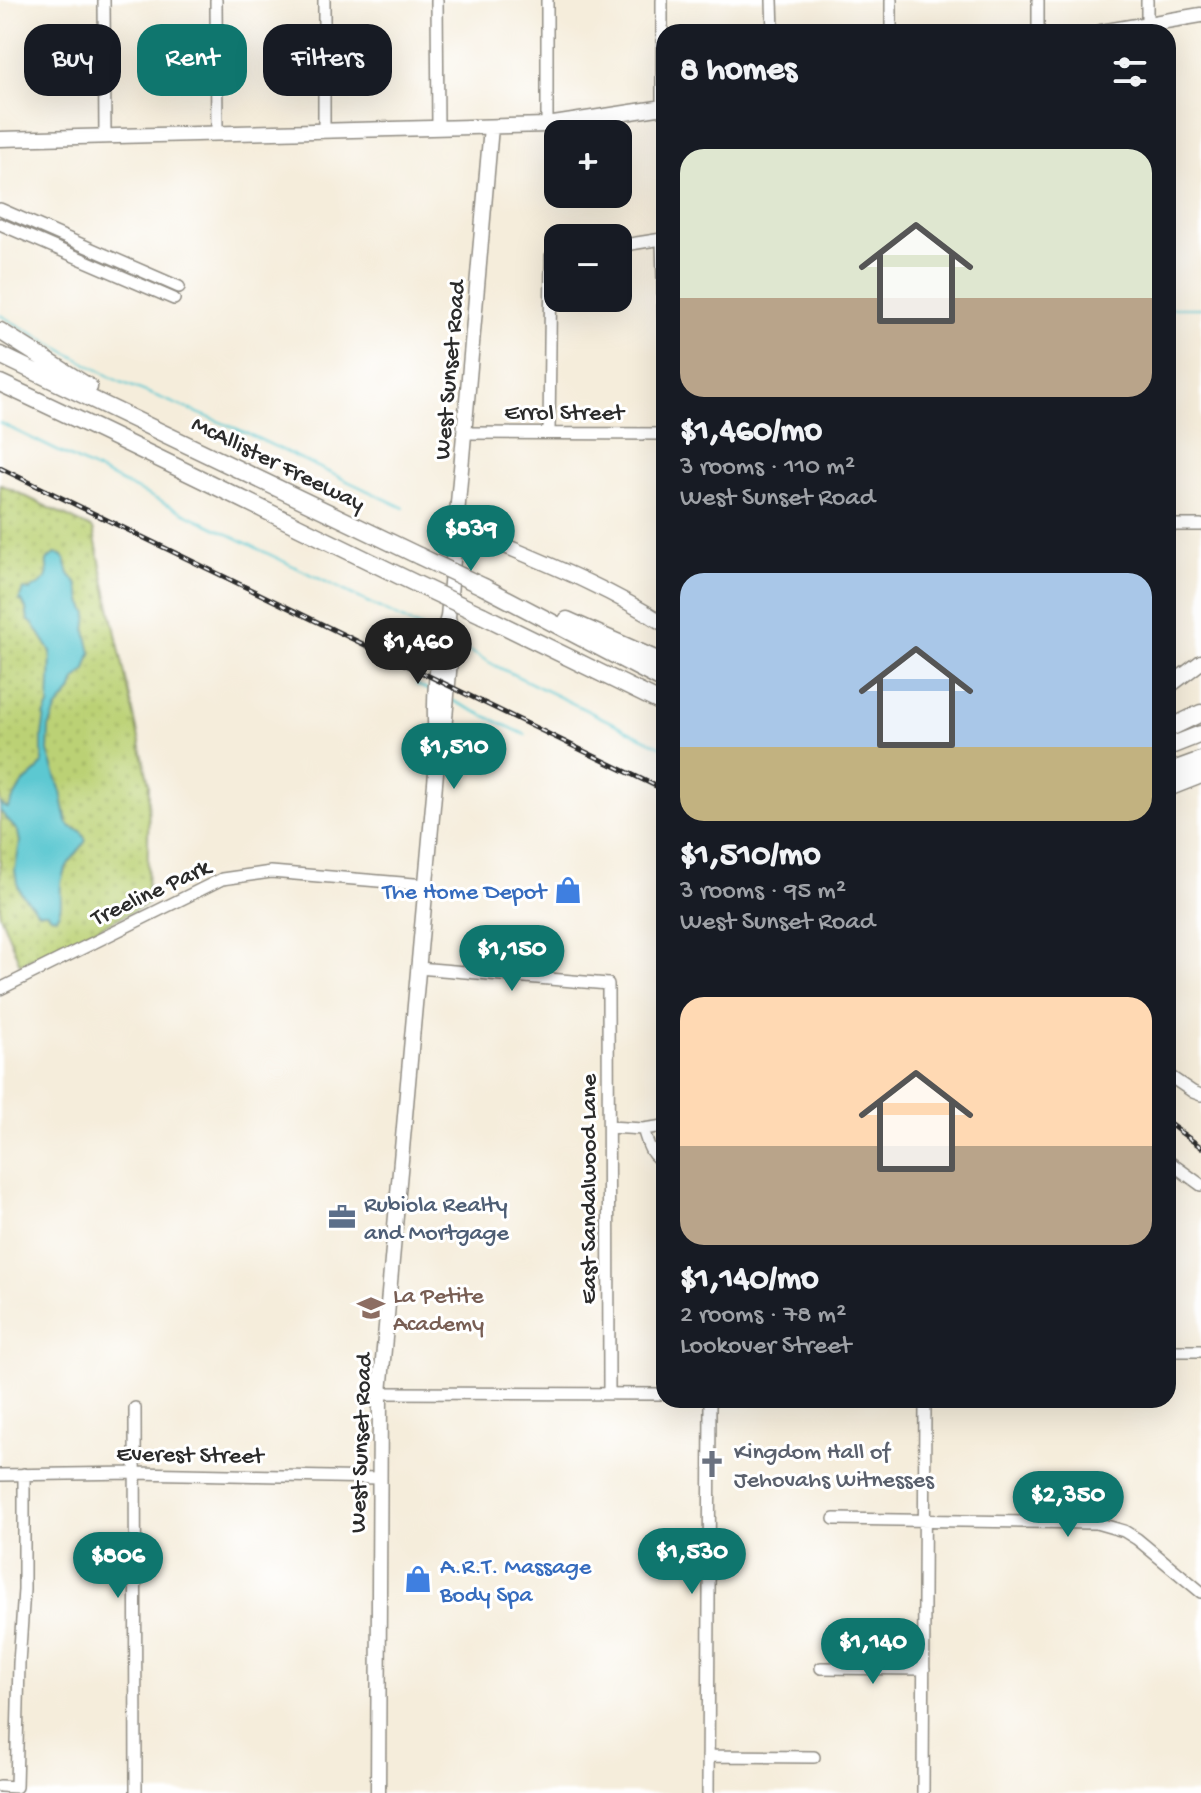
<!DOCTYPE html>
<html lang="en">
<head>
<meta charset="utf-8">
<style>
	body { margin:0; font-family:"Gochi Hand",sans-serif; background:#242831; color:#f1f3f6; height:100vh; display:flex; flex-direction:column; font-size:30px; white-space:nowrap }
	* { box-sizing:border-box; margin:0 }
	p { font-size:26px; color:#9ea1a6 }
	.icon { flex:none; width:44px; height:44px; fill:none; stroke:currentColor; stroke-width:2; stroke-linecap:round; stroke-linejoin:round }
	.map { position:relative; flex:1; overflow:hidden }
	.sheet { position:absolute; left:656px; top:24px; width:520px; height:1384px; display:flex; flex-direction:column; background:#171b24; border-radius:24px; box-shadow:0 8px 32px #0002 }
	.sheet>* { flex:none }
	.hud { position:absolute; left:24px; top:24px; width:512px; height:72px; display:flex; gap:16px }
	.buttons { position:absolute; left:544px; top:120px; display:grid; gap:16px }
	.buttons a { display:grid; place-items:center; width:88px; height:88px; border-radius:16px; background:#171b24; box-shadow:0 8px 32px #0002; font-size:40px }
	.price { position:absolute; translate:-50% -68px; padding:0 18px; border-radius:28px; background:#0f766e; color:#fff; font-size:26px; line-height:52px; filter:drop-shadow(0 2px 4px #0008) }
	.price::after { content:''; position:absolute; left:50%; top:48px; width:24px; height:18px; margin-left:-12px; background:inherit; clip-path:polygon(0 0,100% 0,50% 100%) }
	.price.active { background:#222; color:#fff }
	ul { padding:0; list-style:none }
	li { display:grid; align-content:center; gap:16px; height:424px; padding:0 24px }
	li span { display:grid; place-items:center; height:248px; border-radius:24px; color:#555 }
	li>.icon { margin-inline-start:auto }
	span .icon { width:144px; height:144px; fill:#fffc; stroke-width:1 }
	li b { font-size:34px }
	h2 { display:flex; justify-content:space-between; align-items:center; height:96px; padding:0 24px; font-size:34px }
	.pill { padding:0 28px; border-radius:24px; background:#171b24; box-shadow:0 8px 32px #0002; font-size:28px; line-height:72px }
	.pill.active { background:#0f766e; color:#fff }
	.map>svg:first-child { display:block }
</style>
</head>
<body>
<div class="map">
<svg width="1201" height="1793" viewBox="0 0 1201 1793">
	<defs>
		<pattern id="grass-dots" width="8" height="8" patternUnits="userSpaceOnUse" patternTransform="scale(2)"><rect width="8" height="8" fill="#bbd175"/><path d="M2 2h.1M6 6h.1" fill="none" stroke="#a1b465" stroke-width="1.8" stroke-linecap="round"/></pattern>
	</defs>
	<rect width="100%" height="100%" fill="#fff"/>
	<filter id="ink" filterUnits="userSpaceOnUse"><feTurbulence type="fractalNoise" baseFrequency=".0125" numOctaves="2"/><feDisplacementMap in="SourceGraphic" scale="16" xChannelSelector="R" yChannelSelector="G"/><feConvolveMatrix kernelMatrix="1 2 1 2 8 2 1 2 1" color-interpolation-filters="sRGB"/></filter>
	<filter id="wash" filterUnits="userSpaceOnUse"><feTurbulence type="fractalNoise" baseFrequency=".006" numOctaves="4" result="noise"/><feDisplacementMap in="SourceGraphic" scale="32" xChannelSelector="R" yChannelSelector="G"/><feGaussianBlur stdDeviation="1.8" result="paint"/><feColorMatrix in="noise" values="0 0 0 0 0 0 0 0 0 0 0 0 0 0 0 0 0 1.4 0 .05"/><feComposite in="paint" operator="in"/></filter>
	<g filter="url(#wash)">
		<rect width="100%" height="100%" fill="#f5eddb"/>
		<path fill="url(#grass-dots)" stroke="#737e50" stroke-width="2" d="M0,484L93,529L149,784L147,905L20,964L0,914Z"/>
		<path fill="#5bc8d1" stroke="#437a7e" stroke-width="2" d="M55,554L61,555L65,560L69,574L78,585L83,604L88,614L86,631L91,653L86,670L75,680L71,692L57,708L49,728L48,751L61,792L67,822L71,827L81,831L86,840C78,855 66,861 62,879C58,892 65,906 56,917L51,916L47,912H38L21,893L17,883L15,870L20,842L18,832L0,811V803L4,807L8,808L22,784L37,771L42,764V736L45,714L49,706L51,652L34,625L28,620L26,609L22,601H19L23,589L30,590C34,587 44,583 46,578C52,567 39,563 55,554Z"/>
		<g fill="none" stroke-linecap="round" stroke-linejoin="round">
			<path stroke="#5bc8d1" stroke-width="2" d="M1168,308H1201
				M0,315L116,380L240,430L404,508
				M0,423L433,634
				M421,627V666
				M460,646L496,666L664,748
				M417,680V685L430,691
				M451,700L526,735"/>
		</g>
	</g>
	<g filter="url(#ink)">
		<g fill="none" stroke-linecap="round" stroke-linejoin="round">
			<g stroke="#908c83" stroke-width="14">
				<path id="minor" d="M104,0L105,136
					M216,0L217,132
					M324,0V131
					M437,0L438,128
					M547,0V125
					M662,0V107
					M772,0L773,32
					M891,0V32
					M1147,24V0
					M1038,32V0
					M0,209L179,287
					M0,224L174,299
					M618,246L662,239L664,323
					M464,433L664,434
					M549,433L551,256L558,255
					M1168,525H1201
					M418,968L608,984L609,1394
					M0,989L222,879L271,872L426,885
					M1168,1075L1193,1092L1201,1095
					M609,1127L643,1129L664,1126
					M643,1129C648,1143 649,1155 664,1162
					M1168,1161L1201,1185
					M1168,1351H1201
					M380,1393L664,1394
					M135,1408L136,1793
					M0,1475L135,1473L379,1478
					M834,1519L1096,1523L1124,1531L1137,1539L1201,1592
					M821,1668L924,1669
					M708,1756L814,1757
					M0,1786L16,1787L19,1663L24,1590V1474
					M708,1793L710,1400
					M923,1793L925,1400"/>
			</g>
			<g stroke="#908c83" stroke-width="17">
				<path id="major" d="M1101,32L1201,15
					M0,139L547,125L664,107
					M456,525C526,556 600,582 664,624
					M1168,687L1201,662
					M436,740C433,703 436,652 448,617L491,127
					M378,1793L380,1393L437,761L444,730L452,637L448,617"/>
			</g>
			<g stroke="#908c83" stroke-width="19">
				<path id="highway" d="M0,331L89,387
					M0,355L419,556
					M0,383C143,449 283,520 425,588
					M484,587L664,681
					M482,615L664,704
					M567,620L664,663
					M1168,729L1201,713
					M1168,747L1201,734
					M1168,772L1201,760
					M1168,788L1201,775"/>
			</g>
			<use href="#minor" stroke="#fff" stroke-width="11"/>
			<use href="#major" stroke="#fff" stroke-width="14"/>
			<use href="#highway" stroke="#fff" stroke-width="16"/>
			<g stroke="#2b2b2b" stroke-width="5">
				<path id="rail" d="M0,468L664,790
					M1168,1123L1201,1147"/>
			</g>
			<use href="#rail" stroke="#fff" stroke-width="2" stroke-dasharray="6" stroke-linecap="butt"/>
			<g stroke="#908c83" stroke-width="19" stroke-linecap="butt">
				<path id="highway-bridge" d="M419,556L484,587
					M425,588L482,615"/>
			</g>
			<use href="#highway-bridge" stroke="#fff" stroke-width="16"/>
		</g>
	</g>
	<defs>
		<g id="shop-bare" transform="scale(2.16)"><path d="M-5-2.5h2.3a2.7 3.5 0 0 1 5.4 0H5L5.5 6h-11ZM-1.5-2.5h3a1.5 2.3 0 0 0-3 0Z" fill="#3f7fe0" stroke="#fff" stroke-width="2.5" paint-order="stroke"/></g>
		<g id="office-bare" transform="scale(2.16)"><path d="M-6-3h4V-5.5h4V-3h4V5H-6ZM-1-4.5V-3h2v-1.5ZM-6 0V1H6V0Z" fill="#5c6f8a" stroke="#fff" stroke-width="2.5" paint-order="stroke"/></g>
		<g id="school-bare" transform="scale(2.16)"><path d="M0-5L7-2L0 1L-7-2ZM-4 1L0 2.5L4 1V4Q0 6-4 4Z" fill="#8d6e63" stroke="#fff" stroke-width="2.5" paint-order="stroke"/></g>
		<g id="church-bare" transform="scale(2.16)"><path d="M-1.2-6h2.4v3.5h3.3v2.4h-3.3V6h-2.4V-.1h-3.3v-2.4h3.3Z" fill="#6b7280" stroke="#fff" stroke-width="2.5" paint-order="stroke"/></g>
	</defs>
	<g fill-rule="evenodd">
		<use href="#shop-bare" x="568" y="890"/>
		<use href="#office-bare" x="342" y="1217"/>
		<use href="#school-bare" x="371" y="1308"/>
		<use href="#church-bare" x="712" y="1464"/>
		<use href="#shop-bare" x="418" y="1579"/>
	</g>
	<g text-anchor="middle" stroke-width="6" stroke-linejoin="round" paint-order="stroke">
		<g font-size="24" fill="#2b2b2b" stroke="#fff">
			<text transform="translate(448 370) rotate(-85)" y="8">West Sunset Road</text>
			<text x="564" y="419">Errol Street</text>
			<text transform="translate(279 462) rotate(26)" y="8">McAllister Freeway</text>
			<text transform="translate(150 891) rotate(-25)" y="8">Treeline Park</text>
			<text transform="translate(587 1189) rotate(-90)" y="8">East Sandalwood Lane</text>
			<text transform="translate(359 1443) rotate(-88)" y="8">West Sunset Road</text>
			<text transform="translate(190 1453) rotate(1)" y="8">Everest Street</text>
		</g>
		<g font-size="24" fill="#366cbe" stroke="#fff" text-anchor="end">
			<text x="546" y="898">The Home Depot</text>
			<text x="440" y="1573" text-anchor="start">A.R.T. Massage<tspan x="440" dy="28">Body Spa</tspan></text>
		</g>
		<g font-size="24" fill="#4e5e75" stroke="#fff" text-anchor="start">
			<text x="364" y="1211">Rubiola Realty<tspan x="364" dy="28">and Mortgage</tspan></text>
		</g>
		<g font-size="24" fill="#785e54" stroke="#fff" text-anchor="start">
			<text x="393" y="1302">La Petite<tspan x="393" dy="28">Academy</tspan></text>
		</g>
		<g font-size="24" fill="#5b616d" stroke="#fff" text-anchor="start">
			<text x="734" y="1458">Kingdom Hall of<tspan x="734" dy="28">Jehovahs Witnesses</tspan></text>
		</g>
	</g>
</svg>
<div class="buttons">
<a>+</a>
<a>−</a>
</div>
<b class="price" style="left:471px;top:573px">$839</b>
<b class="price active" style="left:418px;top:686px">$1,460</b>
<b class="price" style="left:454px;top:791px">$1,510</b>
<b class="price" style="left:512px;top:993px">$1,150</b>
<b class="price" style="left:1068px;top:1539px">$2,350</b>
<b class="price" style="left:692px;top:1596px">$1,530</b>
<b class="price" style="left:118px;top:1600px">$806</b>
<b class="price" style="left:873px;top:1686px">$1,140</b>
<div class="hud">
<a class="pill">Buy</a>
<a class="pill active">Rent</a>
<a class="pill">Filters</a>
</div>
<section class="sheet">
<h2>8 homes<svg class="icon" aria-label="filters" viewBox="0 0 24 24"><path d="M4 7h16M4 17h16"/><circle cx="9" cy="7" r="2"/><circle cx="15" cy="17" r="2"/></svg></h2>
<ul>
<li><span style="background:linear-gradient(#dfe7d0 60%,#b9a48a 0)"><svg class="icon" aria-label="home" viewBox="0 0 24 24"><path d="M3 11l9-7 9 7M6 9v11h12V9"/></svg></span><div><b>$1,460/mo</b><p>3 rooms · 110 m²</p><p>West Sunset Road</p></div></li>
<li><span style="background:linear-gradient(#a9c7e8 70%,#c2b280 0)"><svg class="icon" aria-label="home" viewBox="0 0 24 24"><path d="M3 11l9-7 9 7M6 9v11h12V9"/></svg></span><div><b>$1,510/mo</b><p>3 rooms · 95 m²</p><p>West Sunset Road</p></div></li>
<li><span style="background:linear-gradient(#ffd9b3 60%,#b9a48a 0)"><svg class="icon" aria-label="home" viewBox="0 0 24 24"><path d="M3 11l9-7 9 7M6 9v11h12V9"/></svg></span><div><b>$1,140/mo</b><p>2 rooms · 78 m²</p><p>Lookover Street</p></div></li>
</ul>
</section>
</div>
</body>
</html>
